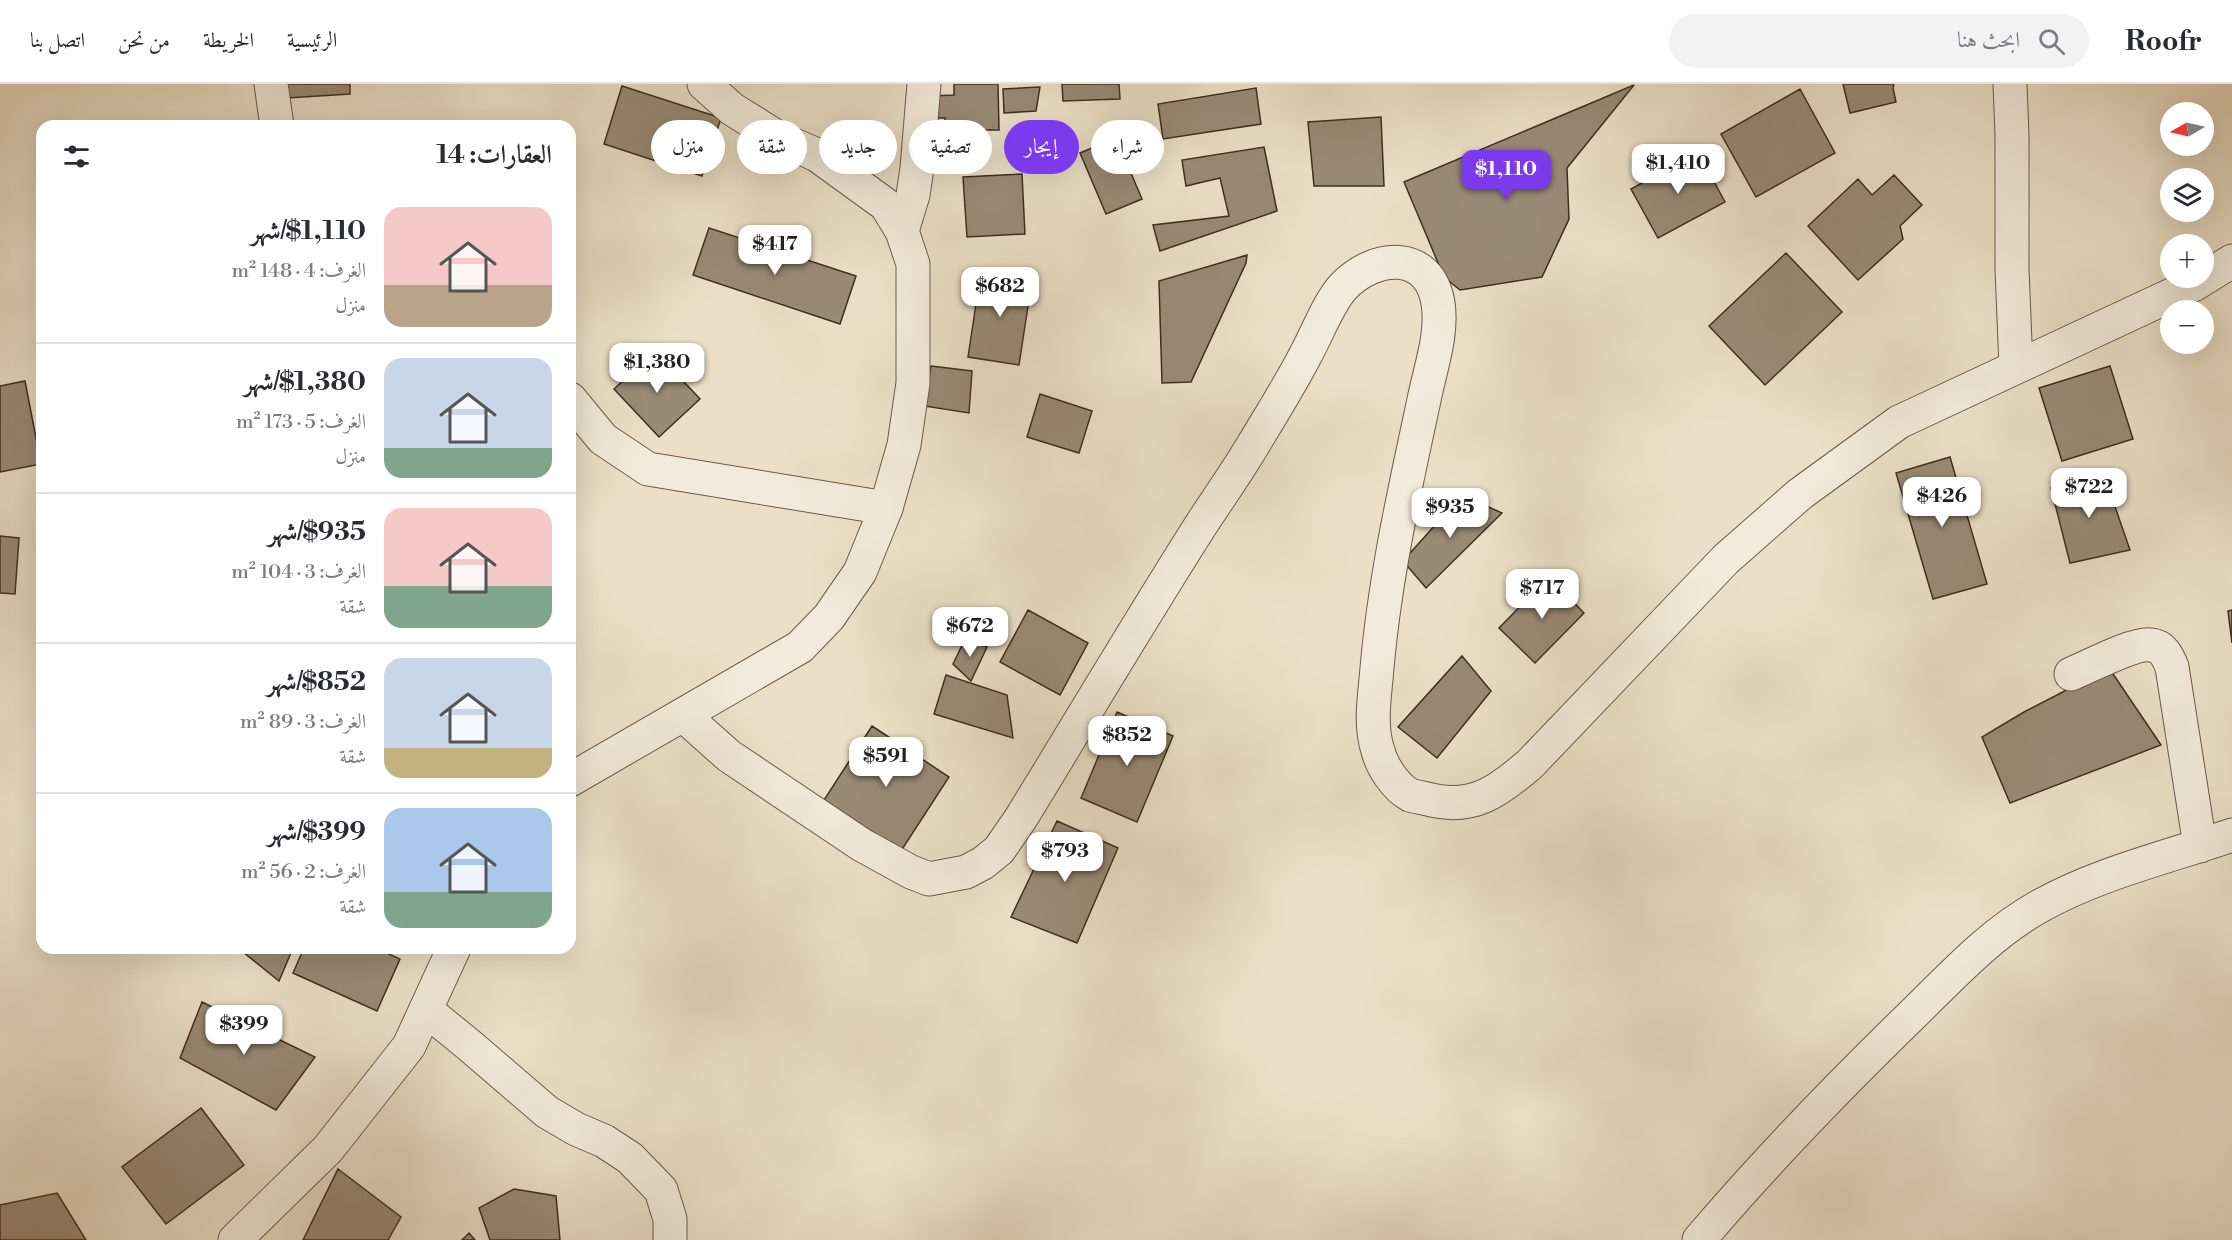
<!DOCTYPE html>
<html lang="ar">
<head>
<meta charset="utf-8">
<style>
	body { margin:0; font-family:"Libre Bodoni",Amiri,serif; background:#f2f2f3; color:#2b2b33; direction:rtl; height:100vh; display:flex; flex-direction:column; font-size:22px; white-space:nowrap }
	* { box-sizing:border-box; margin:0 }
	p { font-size:20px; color:#7c7c81 }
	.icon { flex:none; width:33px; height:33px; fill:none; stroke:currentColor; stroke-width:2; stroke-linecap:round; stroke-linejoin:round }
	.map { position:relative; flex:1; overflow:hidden; direction:ltr }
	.drawer { position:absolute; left:36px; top:36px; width:540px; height:834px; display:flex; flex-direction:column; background:#fff; border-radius:18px; box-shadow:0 6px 24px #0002; direction:rtl }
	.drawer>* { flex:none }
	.banner { position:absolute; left:594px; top:36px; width:570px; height:54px; direction:rtl; display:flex; gap:12px }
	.needle { width:39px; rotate:261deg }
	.tools { position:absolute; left:2160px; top:18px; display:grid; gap:12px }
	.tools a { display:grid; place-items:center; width:54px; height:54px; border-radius:50%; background:#fff; box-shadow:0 6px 24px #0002; font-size:30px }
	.price { position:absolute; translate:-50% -51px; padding:0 14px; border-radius:12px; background:#fff; color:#222; font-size:20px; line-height:39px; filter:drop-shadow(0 2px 3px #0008) }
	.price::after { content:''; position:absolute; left:50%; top:36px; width:18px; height:14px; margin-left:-9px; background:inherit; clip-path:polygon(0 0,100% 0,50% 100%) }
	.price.current { background:#7c3aed; color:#fff }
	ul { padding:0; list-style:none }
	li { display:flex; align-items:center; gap:18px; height:150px; padding:0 24px }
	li+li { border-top:2px solid #e1e1e2 }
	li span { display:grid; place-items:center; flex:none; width:168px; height:120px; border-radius:18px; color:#555 }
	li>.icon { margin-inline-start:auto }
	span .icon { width:72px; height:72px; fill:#fffc; stroke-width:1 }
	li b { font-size:26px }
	h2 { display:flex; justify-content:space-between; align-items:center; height:72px; padding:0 24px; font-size:26px }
	.tag { padding:0 21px; border-radius:27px; background:#fff; box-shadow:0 6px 24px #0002; font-size:21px; line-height:54px }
	.tag.current { background:#7c3aed; color:#fff }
	header { display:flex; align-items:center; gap:36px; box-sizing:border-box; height:84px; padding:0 30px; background:#fff; border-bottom:2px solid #e1e1e2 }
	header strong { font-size:28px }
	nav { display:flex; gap:33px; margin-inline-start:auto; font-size:21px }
	.search { width:420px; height:54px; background:#f2f2f3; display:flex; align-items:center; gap:15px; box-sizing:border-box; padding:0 21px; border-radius:33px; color:#7c7c81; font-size:22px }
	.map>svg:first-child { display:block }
</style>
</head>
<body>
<header>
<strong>Roofr</strong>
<div class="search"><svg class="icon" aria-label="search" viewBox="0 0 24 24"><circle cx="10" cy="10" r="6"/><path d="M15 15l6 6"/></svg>ابحث هنا</div>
<nav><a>الرئيسية</a><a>الخريطة</a><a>من نحن</a><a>اتصل بنا</a></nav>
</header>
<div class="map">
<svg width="2232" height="1156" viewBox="0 0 2232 1156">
	<rect width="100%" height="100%" fill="#ebe0c7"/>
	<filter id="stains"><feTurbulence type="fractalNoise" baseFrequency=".00333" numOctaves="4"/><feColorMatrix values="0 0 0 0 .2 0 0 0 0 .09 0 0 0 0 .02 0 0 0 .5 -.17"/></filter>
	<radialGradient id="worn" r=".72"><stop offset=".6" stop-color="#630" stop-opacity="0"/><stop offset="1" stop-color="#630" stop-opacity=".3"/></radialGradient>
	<path fill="#998a76" stroke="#412d1f" stroke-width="1.5" d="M286,0H350V10L287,14Z
		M954,0H998L999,46H945V34H930V12L954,11Z
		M1062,0H1119L1120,15L1063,17Z
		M1843,0H1894L1893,4L1896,18L1850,29Z
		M1634,1L1567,84L1569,135L1542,193L1460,206L1444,193L1404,98Z
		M622,2L721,34L702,92L604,60Z
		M1040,3L1036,27L1004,29L1003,5Z
		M1256,4L1261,40L1163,55L1158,20Z
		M1800,5L1835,69L1756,113L1721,50Z
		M1381,33L1384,102H1314L1308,38Z
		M1116,54L1142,115L1106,130L1080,69Z
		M1264,63L1277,127L1160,167L1153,141L1229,132L1220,94L1186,102L1182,76Z
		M1698,68L1725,118L1658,154L1631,105Z
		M1022,90L1025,150L967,153L963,93Z
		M1894,91L1922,121L1900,142L1903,155L1858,196L1808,142L1858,95L1872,111Z
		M709,144L856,192L840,240L693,191Z
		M1786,169L1842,228L1765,301L1709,242Z
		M1247,171L1246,179L1191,298L1162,299L1159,197Z
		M981,187L1032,196L1019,281L968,273Z
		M655,267L700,315L659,353L614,305Z
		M931,282L972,287L969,329L924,322Z
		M2110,282L2133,355L2062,377L2039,304Z
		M25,297L41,380L0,388V302Z
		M1040,310L1092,327L1079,369L1027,353Z
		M1950,373L1987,500L1933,515L1896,389Z
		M2103,388L2130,466L2070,479L2051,404Z
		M1462,411L1502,429L1426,504L1403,477Z
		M0,452L19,454L15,510L0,509Z
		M1549,493L1584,529L1535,579L1499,544Z
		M1028,526L1088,559L1060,611L1000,578Z
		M2232,526V559L2228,527Z
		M966,553L987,563L971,597L953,580Z
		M1462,572L1491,607L1437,674L1398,643Z
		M2109,584L2161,661L2010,719L1982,653L2024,628Z
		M946,591L1007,611L1013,654L934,630Z
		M1117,628L1173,652L1137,738L1081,714Z
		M872,642L949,693L901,767L824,716Z
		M1057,737L1118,764L1077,859L1011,833Z
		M238,864H293L279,897Z
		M304,864H376L400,875L377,927L293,889Z
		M202,918L315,973L276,1026L180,974Z
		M201,1024L244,1081L166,1140L122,1083Z
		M338,1085L401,1133L388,1156H303Z
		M514,1105L556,1112L560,1156H490L479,1124Z
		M57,1109L86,1156H0V1121Z
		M469,1149L475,1156H462Z"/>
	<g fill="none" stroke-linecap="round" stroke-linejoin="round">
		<g stroke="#6c5a49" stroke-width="35">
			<path id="minor" d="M271,0L277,42
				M2010,0L2012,51V185L2016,283
				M902,147L913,111L917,84L924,0
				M570,315L603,355L648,385L886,424
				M2071,590C2088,583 2135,558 2151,561C2163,562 2168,573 2172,583L2200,762
				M683,631L729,672L862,761L911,788L929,795L966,788L983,779L999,766L1021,734C1078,641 1134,547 1192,455C1212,423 1234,393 1253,361C1271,331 1290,301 1306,270C1316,252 1329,218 1343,203C1374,170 1429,165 1438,219C1443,251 1430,285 1424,316C1405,404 1385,493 1377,584C1375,611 1369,640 1378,667C1382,682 1395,703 1410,711C1416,713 1424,714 1431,716C1473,726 1499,707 1530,680L1726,475L1800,410L1899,338L2195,200L2232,177
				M426,926L469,961L547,1028L576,1045L604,1057L630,1074L661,1106L670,1135V1156
				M1699,1156C1766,1077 1838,1003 1912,931C1952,892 1991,849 2040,822C2099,789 2168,773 2232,751"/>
		</g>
		<g stroke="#6c5a49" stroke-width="35">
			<path id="tertiary" d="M570,696L800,563L829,533L860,488L886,424L904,361L913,299V180L902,147L886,121L817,71L780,55L732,25L704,0
				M235,1156L328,1065L409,962L454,864"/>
		</g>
		<use href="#minor" stroke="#f2ebdb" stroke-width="33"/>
		<use href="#tertiary" stroke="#f2ebdb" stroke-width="33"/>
	</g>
	<rect width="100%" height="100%" filter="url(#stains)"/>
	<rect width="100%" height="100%" fill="url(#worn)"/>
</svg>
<div class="tools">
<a><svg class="needle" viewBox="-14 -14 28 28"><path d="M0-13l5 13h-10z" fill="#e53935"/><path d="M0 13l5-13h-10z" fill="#7c7c81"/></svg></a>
<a><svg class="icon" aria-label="layers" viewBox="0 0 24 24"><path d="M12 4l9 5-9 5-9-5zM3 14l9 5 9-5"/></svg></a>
<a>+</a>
<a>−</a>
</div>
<b class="price" style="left:1678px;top:111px">$1,410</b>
<b class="price current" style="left:1506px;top:117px">$1,110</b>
<b class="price" style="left:775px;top:192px">$417</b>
<b class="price" style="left:1000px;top:234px">$682</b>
<b class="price" style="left:657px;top:310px">$1,380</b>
<b class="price" style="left:2089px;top:435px">$722</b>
<b class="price" style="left:1942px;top:444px">$426</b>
<b class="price" style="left:1450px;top:455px">$935</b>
<b class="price" style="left:1542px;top:536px">$717</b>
<b class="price" style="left:970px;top:574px">$672</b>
<b class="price" style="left:1127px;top:683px">$852</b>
<b class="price" style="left:886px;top:704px">$591</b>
<b class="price" style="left:1065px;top:799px">$793</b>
<b class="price" style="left:244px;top:972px">$399</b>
<div class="banner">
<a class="tag">شراء</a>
<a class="tag current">إيجار</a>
<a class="tag">تصفية</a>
<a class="tag">جديد</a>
<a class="tag">شقة</a>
<a class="tag">منزل</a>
</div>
<section class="drawer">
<h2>العقارات: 14<svg class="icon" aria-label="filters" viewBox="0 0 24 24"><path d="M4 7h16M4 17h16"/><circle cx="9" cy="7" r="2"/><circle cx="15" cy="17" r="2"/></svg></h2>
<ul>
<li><span style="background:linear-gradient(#f6c9c9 65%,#b9a48a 0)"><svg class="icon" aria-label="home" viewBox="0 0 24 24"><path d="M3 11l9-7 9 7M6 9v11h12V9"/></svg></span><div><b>$1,110/شهر</b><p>الغرف: 4 · 148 m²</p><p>منزل</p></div></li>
<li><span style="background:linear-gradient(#c9d6e8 75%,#7fa58c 0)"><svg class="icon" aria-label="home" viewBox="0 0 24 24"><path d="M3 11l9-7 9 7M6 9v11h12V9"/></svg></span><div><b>$1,380/شهر</b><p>الغرف: 5 · 173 m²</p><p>منزل</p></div></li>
<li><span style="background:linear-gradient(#f6c9c9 65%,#7fa58c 0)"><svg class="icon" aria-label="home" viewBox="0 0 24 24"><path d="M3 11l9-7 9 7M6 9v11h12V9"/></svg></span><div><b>$935/شهر</b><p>الغرف: 3 · 104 m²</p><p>شقة</p></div></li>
<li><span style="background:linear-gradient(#c9d6e8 75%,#c2b280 0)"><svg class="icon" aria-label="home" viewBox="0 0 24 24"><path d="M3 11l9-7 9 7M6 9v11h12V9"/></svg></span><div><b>$852/شهر</b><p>الغرف: 3 · 89 m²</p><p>شقة</p></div></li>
<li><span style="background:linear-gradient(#a9c7e8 70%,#7fa58c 0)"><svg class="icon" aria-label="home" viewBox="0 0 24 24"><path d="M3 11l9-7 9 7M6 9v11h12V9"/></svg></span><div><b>$399/شهر</b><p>الغرف: 2 · 56 m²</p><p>شقة</p></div></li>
</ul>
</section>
</div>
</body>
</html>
